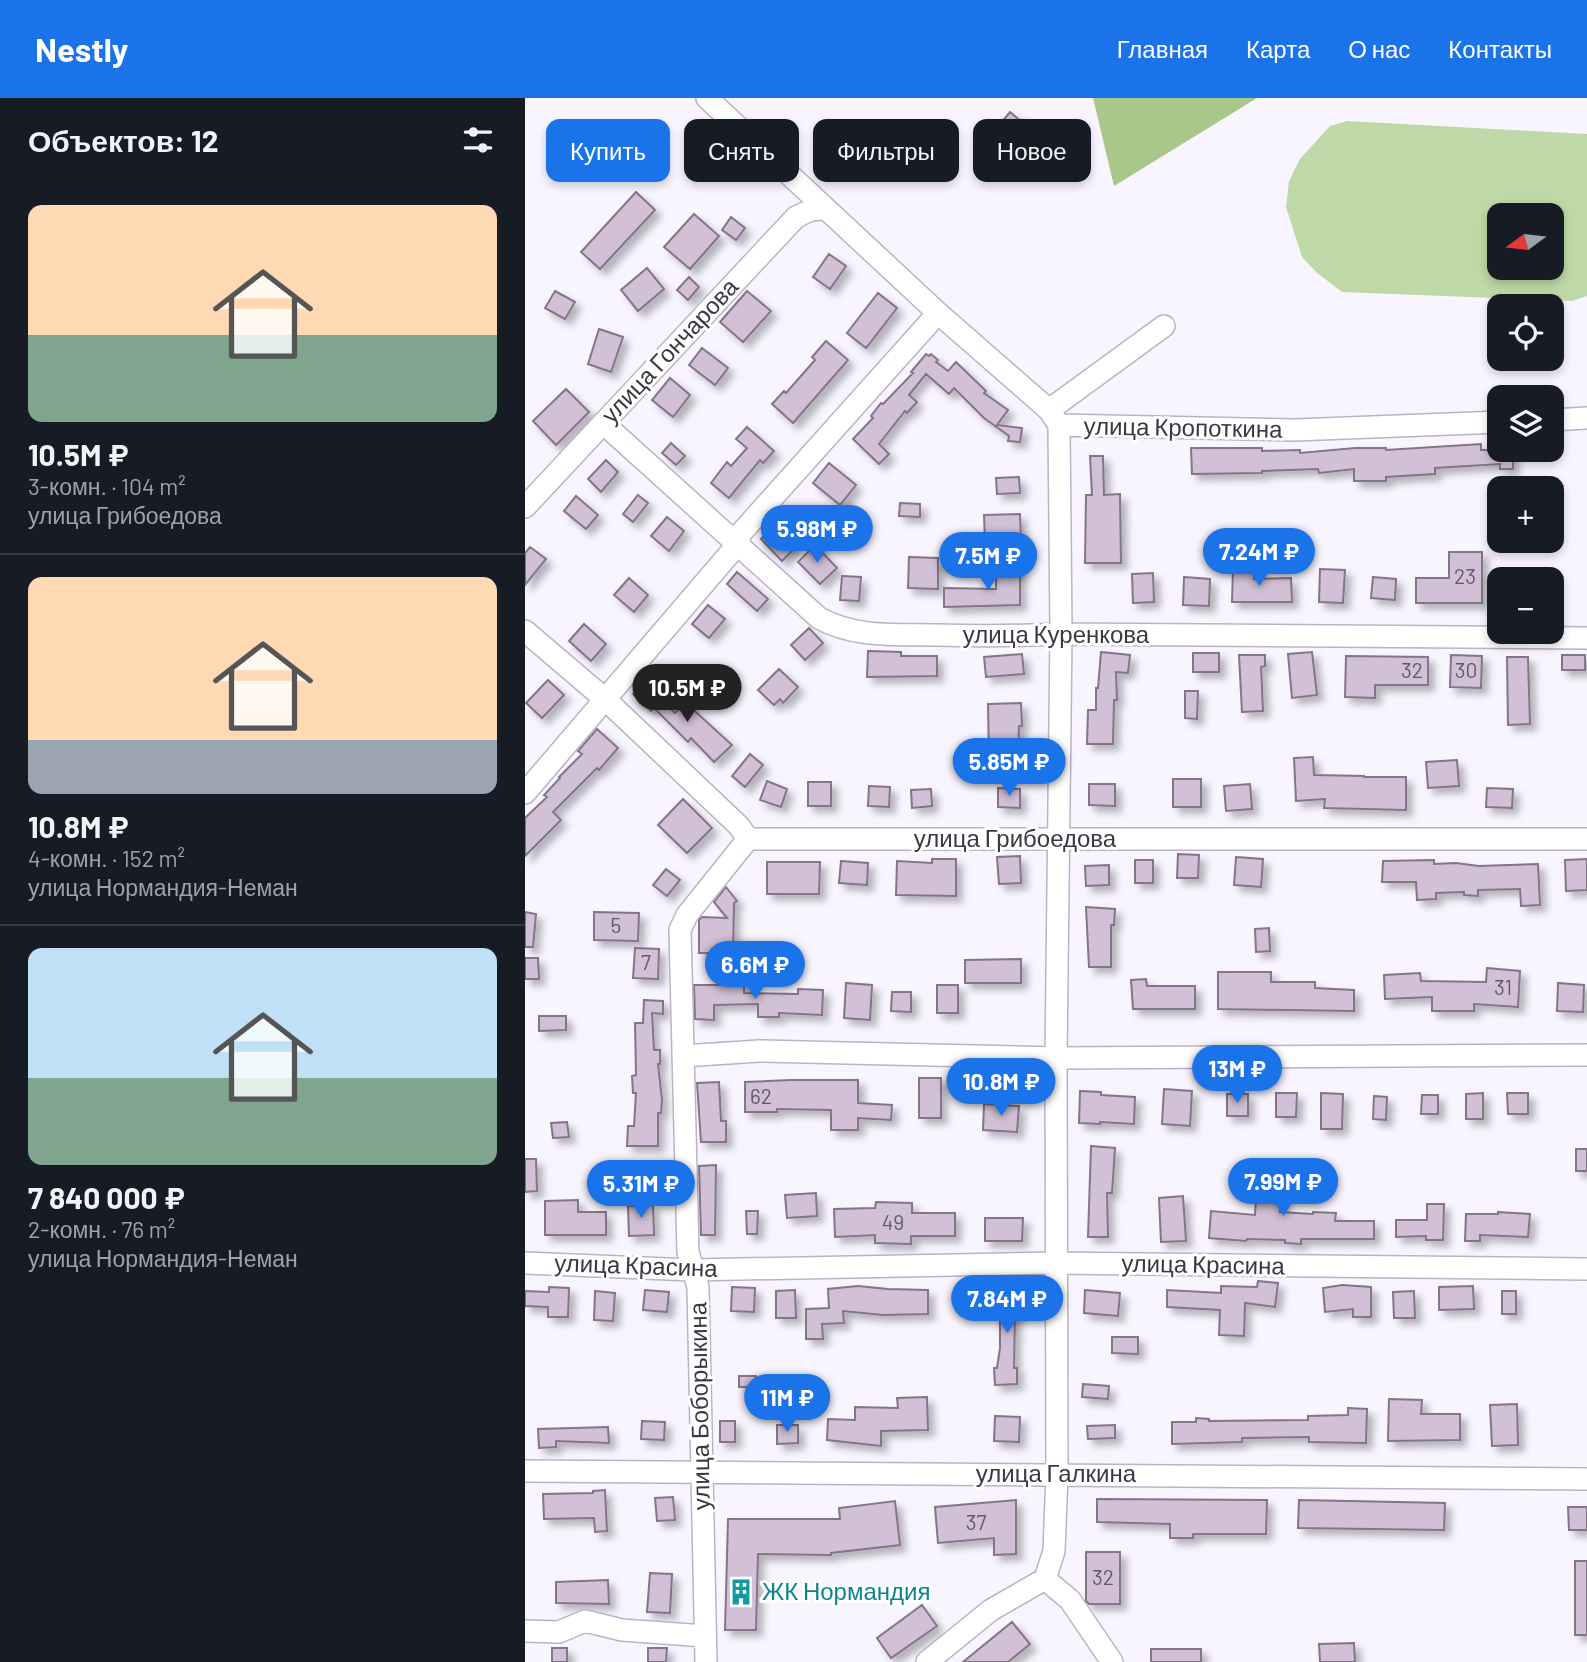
<!DOCTYPE html>
<html lang="ru">
<head>
<meta charset="utf-8">
<style>
	body { margin:0; font-family:Barlow,sans-serif; background:#242831; color:#f1f3f6; height:100vh; display:flex; flex-direction:column; font-size:26px; white-space:nowrap }
	* { box-sizing:border-box; margin:0 }
	p { font-size:23px; color:#9ea1a6 }
	.icon { flex:none; width:38px; height:38px; fill:none; stroke:currentColor; stroke-width:2; stroke-linecap:round; stroke-linejoin:round }
	.map { position:relative; flex:1; overflow:hidden }
	.drawer { display:flex; flex-direction:column; background:#171b24; width:525px }
	.drawer>* { flex:none }
	.top-card { position:absolute; left:21px; top:21px; width:665px; height:63px; display:flex; gap:14px }
	.needle { width:46px; rotate:255deg }
	.buttons { position:absolute; left:962px; top:105px; display:grid; gap:14px }
	.buttons a { display:grid; place-items:center; width:77px; height:77px; border-radius:14px; background:#171b24; box-shadow:0 4px 10px #0003; font-size:35px }
	.price { position:absolute; translate:-50% -60px; padding:0 16px; border-radius:24px; background:#1a73e8; color:#fff; font-size:23px; line-height:46px; filter:drop-shadow(0 2px 4px #0008) }
	.price::after { content:''; position:absolute; left:50%; top:42px; width:21px; height:16px; margin-left:-10px; background:inherit; clip-path:polygon(0 0,100% 0,50% 100%) }
	.price.on { background:#222; color:#fff }
	ul { padding:0; list-style:none }
	li { display:grid; align-content:center; gap:14px; height:371px; padding:0 28px }
	li+li { border-top:2px solid #363941 }
	li span { display:grid; place-items:center; height:217px; border-radius:14px; color:#555 }
	li>.icon { margin-inline-start:auto }
	span .icon { width:126px; height:126px; fill:#fffc; stroke-width:1 }
	li b { font-size:30px }
	h2 { display:flex; justify-content:space-between; align-items:center; height:84px; padding:0 28px; font-size:30px }
	.chip { padding:0 24px; border-radius:14px; background:#171b24; box-shadow:0 4px 10px #0003; font-size:24px; line-height:63px }
	.chip.on { background:#1a73e8; color:#fff }
	header { display:flex; align-items:center; gap:42px; box-sizing:border-box; height:98px; padding:0 35px; background:#1a73e8; color:#fff }
	header strong { font-size:33px }
	nav { display:flex; gap:38px; margin-inline-start:auto; font-size:24px }
	main { display:flex; flex:1; min-height:0 }
	.map>svg:first-child { display:block }
</style>
</head>
<body>
<header>
<strong>Nestly</strong>
<nav><a>Главная</a><a>Карта</a><a>О нас</a><a>Контакты</a></nav>
</header>
<main>
<section class="drawer">
<h2>Объектов: 12<svg class="icon" aria-label="filters" viewBox="0 0 24 24"><path d="M4 7h16M4 17h16"/><circle cx="9" cy="7" r="2"/><circle cx="15" cy="17" r="2"/></svg></h2>
<ul>
<li><span style="background:linear-gradient(#ffd9b3 60%,#7fa58c 0)"><svg class="icon" aria-label="home" viewBox="0 0 24 24"><path d="M3 11l9-7 9 7M6 9v11h12V9"/></svg></span><div><b>10.5M ₽</b><p>3-комн. · 104 m²</p><p>улица Грибоедова</p></div></li>
<li><span style="background:linear-gradient(#ffd9b3 75%,#9aa5b1 0)"><svg class="icon" aria-label="home" viewBox="0 0 24 24"><path d="M3 11l9-7 9 7M6 9v11h12V9"/></svg></span><div><b>10.8M ₽</b><p>4-комн. · 152 m²</p><p>улица Нормандия-Неман</p></div></li>
<li><span style="background:linear-gradient(#bfe0f5 60%,#7fa58c 0)"><svg class="icon" aria-label="home" viewBox="0 0 24 24"><path d="M3 11l9-7 9 7M6 9v11h12V9"/></svg></span><div><b>7 840 000 ₽</b><p>2-комн. · 76 m²</p><p>улица Нормандия-Неман</p></div></li>
</ul>
</section>
<div class="map">
<svg width="1062" height="1564" viewBox="0 0 1062 1564">
	<defs>
		<filter id="shadow"><feDropShadow dx="6" dy="6" stdDeviation="3.5" flood-color="#0004"/></filter>
	</defs>
	<rect width="100%" height="100%" fill="#f8f5ff"/>
	<path fill="#bfd8a7" fill-rule="evenodd" d="M822,23L1062,36V198L1047,203L817,194L791,174L777,159L761,109L764,83L775,61L805,28ZM975,117H1027V170H975Z"/>
	<path fill="#a9c788" d="M568,0H732L589,88Z"/>
	<path fill="#d2c1d6" stroke="#847488" stroke-width="2" filter="url(#shadow)" d="M485,14L533,54L518,72L503,58L507,53L489,37L484,43L471,31Z
		M111,94L130,112L75,171L56,154Z
		M169,116L194,138L165,171L139,149Z
		M206,119L220,130L211,142L197,132Z
		M304,156L321,168L305,191L288,179Z
		M122,170L139,191L113,213L96,192Z
		M164,179L174,189L163,202L152,192Z
		M30,193L50,204L40,221L20,210Z
		M222,193L246,213L218,244L195,224Z
		M353,195L372,210L341,250L322,235Z
		M74,231L98,239L86,274L63,266Z
		M301,243L323,262L268,325L247,306L259,293L261,295L290,262L287,259Z
		M177,250L203,270L190,287L164,267Z
		M401,256L404,258L406,256L413,262L411,264L423,273L431,264L461,293L459,295L483,312L472,327L497,330L495,344L483,343L484,338L459,320L429,290L424,296L401,276L384,297L392,304L382,315L380,313L354,346L364,356L354,366L328,341L348,320L346,318L356,305L358,306L388,275L386,274Z
		M145,280L165,297L148,319L127,302Z
		M41,291L64,314L31,347L8,323Z
		M222,329L249,353L238,365L235,362L204,400L186,385L202,364L206,368L222,350L211,341Z
		M146,345L160,358L151,367L137,355Z
		M956,346V352H988V371H975V366L910,370V376L861,379V383H829V371L794,375L793,371L737,373V375L667,376L666,350H737V353L775,352V355L830,350H861V352Z
		M565,358H578L579,397L595,396L596,465H560L561,397H567Z
		M81,362L93,374L76,394L63,381Z
		M304,365L331,387L315,407L288,385Z
		M494,379L495,395L472,396L471,380Z
		M113,397L123,405L108,424L98,416Z
		M51,398L73,417L61,431L39,413Z
		M375,405L395,406V419L374,418Z
		M495,416L496,442L460,443L459,417Z
		M142,419L159,433L144,453L126,438Z
		M249,427L271,449L257,463L236,441Z
		M290,447L312,470L295,486L273,464Z
		M5,449L21,461L0,487V455Z
		M924,454H957V505H891V480H924Z
		M384,459L413,460V491L383,490Z
		M495,470V507L419,509V490L471,491V471Z
		M708,470H729V481L766,480L767,504H707Z
		M795,471L820,472L818,505L794,504Z
		M212,474L243,501L232,513L202,486Z
		M628,475L629,504L608,505L607,476Z
		M317,478L336,479L334,503L315,502Z
		M659,479L685,481L684,508L658,507Z
		M848,479L871,481L870,502L846,500Z
		M104,480L123,497L109,514L89,497Z
		M183,507L200,521L184,540L167,526Z
		M59,526L81,546L66,563L44,543Z
		M284,530L298,545L280,562L266,547Z
		M343,553L376,554V558H412V578L342,579Z
		M576,554L605,557L603,575L591,574L592,602H589L588,646H562L563,612H571V590H573Z
		M787,554L792,597L767,600L763,556Z
		M668,555H694V574H668Z
		M497,556L499,576L461,579L459,559Z
		M714,557H740V568L736,569L738,613L717,614Z
		M926,557L957,558L956,590L925,589Z
		M1037,557H1060V572H1037Z
		M821,558L903,559V587H850V600L820,599Z
		M982,559H1003L1005,626L983,627Z
		M254,571L273,589L258,605L255,601L249,607L233,592Z
		M23,582L39,597L17,620L1,605Z
		M119,585L150,615L161,605L207,647L189,664L166,640L163,644L129,610L126,613L108,596Z
		M660,593H673L672,621L660,620Z
		M496,605L497,628H494L493,662H464L463,606Z
		M72,631L93,650L74,672L72,670L28,714L36,722L0,758V720L22,699L19,697L35,680L34,679L57,656L53,653Z
		M225,656L238,667L220,689L207,678Z
		M788,659L789,677L839,678V679H881V712L799,710L800,701L771,703L769,660Z
		M932,662L934,688L903,690L901,664Z
		M648,681H676V709H648Z
		M242,683L262,691L256,709L235,702Z
		M283,684H306V708H283Z
		M564,686H590V708L564,707Z
		M725,686L727,711L701,713L699,688Z
		M344,688L365,689L364,709L343,708Z
		M473,690L495,691V710L473,709Z
		M962,690L988,691L987,710L961,709Z
		M406,691L407,708L387,710L386,692Z
		M158,701L187,730L162,755L133,727Z
		M653,756L674,757L673,780H652Z
		M495,758L496,785L474,786L472,759Z
		M711,759L738,761L736,789L709,787Z
		M407,761H431V798L371,797L372,763L407,765Z
		M1062,761V792L1041,793L1040,762Z
		M610,762H628V785H610Z
		M909,762V766L931,765L954,768L1013,766L1015,807L996,808L995,791L953,792V798L939,797V794L911,795V801L892,802L891,784H857L858,763Z
		M316,763L343,765L342,787L314,785Z
		M242,764H295L294,796H242Z
		M584,767V787L561,788L560,768Z
		M141,771L155,782L142,798L128,787Z
		M201,789L212,803L209,805L208,855H174V822L177,819L202,820L189,804Z
		M561,809L590,811L589,827H586V869H564Z
		M0,814L11,816L8,849H0Z
		M69,814L114,815L113,843L69,842Z
		M744,830L745,853L731,854L730,831Z
		M110,850L134,851L133,881L108,880Z
		M0,860H13L14,881H0Z
		M496,861V885H440V862Z
		M962,870L995,873L993,909L949,906V913H907V899L860,901L859,877L895,875L896,883L961,884Z
		M693,874H746V884H790V890L829,892V913L693,911Z
		M621,881L622,888H670V911H608L606,882Z
		M200,883H219V895L273,896V891L298,892L297,917L254,915V919H233V906L189,907V922L170,921L169,887H200Z
		M321,885L347,887L345,922L319,920Z
		M1033,885L1059,887L1058,914L1032,913Z
		M412,887H433V915H412Z
		M367,894H386V914L366,913Z
		M119,902L138,903V916L127,915L129,952H135V966H133L137,1002L136,1015H133V1048H102L103,1028H109L111,995H108L107,978L111,977L110,925H118Z
		M14,918H41V932L14,933Z
		M394,980H416V1020H394Z
		M266,982H333V1005L367,1007L366,1022L333,1020V1032H306V1012L252,1011V1014H220V984Z
		M194,984L196,1023H201V1044H176L172,985Z
		M639,991L667,993L665,1028L637,1026Z
		M555,993L576,994V997L610,999L609,1026L575,1024V1026L554,1025Z
		M751,995H772L771,1019H751Z
		M796,995L818,996L817,1031H796Z
		M958,995V1021H941V996Z
		M982,995H1003V1016H983Z
		M702,996H723V1018H702Z
		M897,997H913V1016H896Z
		M849,998L862,999L861,1022L848,1021Z
		M459,1006L494,1008L492,1034L458,1032Z
		M42,1024L44,1039L28,1040L26,1025Z
		M566,1048L590,1050L587,1095H582L583,1139H563Z
		M1051,1051H1062V1073H1051Z
		M0,1061H11L12,1093L0,1094Z
		M733,1066L759,1068L755,1114L788,1116V1114L811,1115L810,1123H849V1141H776V1146L760,1145V1142L722,1141L721,1143L684,1140L686,1113L730,1117Z
		M191,1067L190,1137H176L174,1068Z
		M291,1095L292,1118L262,1120L260,1097Z
		M658,1098L661,1143L636,1144L634,1100Z
		M53,1102V1114H81V1137H20V1103Z
		M351,1104L387,1105V1115H430V1138H386V1146L350,1145V1137L310,1139L309,1111L350,1110Z
		M902,1106H919L918,1142H901V1138L871,1139V1122H902Z
		M128,1107L129,1137L104,1138L103,1108Z
		M221,1113H233L232,1136H222Z
		M973,1114L1005,1116L1003,1139L955,1137V1143H940L941,1116H973Z
		M460,1120H498L497,1143H460Z
		M733,1183L753,1185L750,1209L720,1205L719,1238L694,1237L695,1212L642,1209V1192L696,1195V1188L732,1189Z
		M817,1187L846,1189V1219H828V1211L800,1214L798,1190Z
		M333,1188L363,1191L403,1192V1216L358,1217L318,1213L319,1225L297,1226L298,1241H281V1211L304,1210L303,1191Z
		M948,1188L949,1211L914,1212V1189Z
		M24,1189L44,1190L43,1219H23V1209L0,1208V1193L24,1194Z
		M207,1189L230,1190L229,1214L206,1213Z
		M472,1190L496,1192L494,1216H490L489,1270H492V1286L470,1287L469,1270H472L475,1250V1214H470Z
		M120,1192L144,1194L142,1214L118,1212Z
		M270,1192L271,1220H251V1193Z
		M560,1192L595,1195L593,1218L559,1215Z
		M70,1193L90,1195L88,1223L69,1222Z
		M889,1193L890,1220H869L868,1194Z
		M977,1193H991V1216H977Z
		M587,1239H613V1256L587,1255Z
		M214,1278H231V1289H214Z
		M558,1286L584,1288L583,1301L557,1299Z
		M402,1299L403,1332L356,1333V1348L302,1342L303,1321L330,1322V1309L373,1310L372,1300Z
		M864,1301L897,1302L896,1316H935V1342L863,1343Z
		M992,1306L993,1347L967,1348L965,1307Z
		M823,1310L842,1311L841,1345L784,1344V1339L717,1340V1344L647,1346V1324H671V1320L684,1321V1323L783,1322V1318L823,1317Z
		M470,1318L495,1319L494,1344L469,1343Z
		M117,1323L140,1324L139,1342L116,1341Z
		M195,1323H210V1344H195Z
		M252,1327H273V1345L252,1346Z
		M590,1327V1340L563,1341L562,1328Z
		M83,1329L84,1345L31,1343V1349L14,1350L13,1331Z
		M80,1392L82,1433L70,1434L69,1420L19,1421L18,1396L68,1395V1393Z
		M148,1399L150,1422L132,1423L130,1400Z
		M572,1401L742,1402L741,1436H668V1440H645V1426L572,1424Z
		M491,1402V1456L469,1457V1440L413,1445L410,1409Z
		M774,1402L920,1405L919,1432L773,1430Z
		M370,1403L375,1447L306,1455V1457L233,1456L231,1532H200L203,1421H315L314,1410Z
		M1043,1409H1062V1432H1044Z
		M561,1454H595V1506H564L561,1503Z
		M1050,1463H1062V1537H1050Z
		M125,1475L147,1476L145,1515L122,1514Z
		M83,1482L84,1506L31,1505V1484Z
		M397,1507L412,1528L366,1560L352,1540Z
		M487,1524L505,1546L483,1564H438Z
		M829,1545L830,1564H795L794,1546Z
		M27,1550H42V1564H27Z
		M123,1550H142L141,1564H123Z
		M626,1551H676V1564H626Z"/>
	<g fill="none" stroke-linecap="round" stroke-linejoin="round">
		<g stroke="#bbb2ca" stroke-width="24">
			<path id="minor" d="M182,0L413,215L524,312L534,327L536,536L531,960L532,1376L529,1453L520,1481L545,1502L587,1564
				M524,312L639,228
				M1027,322L1062,320
				M78,325L294,520C330,540 371,536 411,537C453,538 494,538 536,536L1062,540
				M534,327L770,332L975,324
				M0,409L271,119L286,112L299,111
				M0,533L81,602L214,728L223,741H1062
				M0,695L212,447L216,435L413,215
				M158,958L234,953L531,960L1062,957
				M0,1165L167,1172L531,1165L1062,1171
				M0,1373L1062,1381
				M0,1533L34,1534L60,1523L97,1532L180,1538
				M181,1564L173,1189L163,1154L155,832L162,817L223,741
				M402,1564L466,1512L520,1481"/>
		</g>
		<use href="#minor" stroke="#fff" stroke-width="21"/>
	</g>
	<defs>
		<g id="building-bare" transform="scale(2.1)"><path d="M-4-6H4V6H1V3H-1V6H-4ZM-2.5-4.3h1.7v1.8h-1.7ZM.8-4.3h1.7v1.8H.8ZM-2.5-1h1.7V.8h-1.7ZM.8-1h1.7V.8H.8Z" fill="#0f9aa8" stroke="#fff" stroke-width="2.5" paint-order="stroke"/></g>
	</defs>
	<g fill-rule="evenodd">
		<use href="#building-bare" x="216" y="1494"/>
	</g>
	<g text-anchor="middle" stroke-width="6" stroke-linejoin="round" paint-order="stroke">
		<g font-size="21" fill="#625a67">
			<text x="940" y="486">23</text>
			<text x="887" y="580">32</text>
			<text x="941" y="580">30</text>
			<text x="91" y="835">5</text>
			<text x="121" y="872">7</text>
			<text x="978" y="897">31</text>
			<text x="236" y="1006">62</text>
			<text x="368" y="1132">49</text>
			<text x="451" y="1432">37</text>
			<text x="578" y="1487">32</text>
		</g>
		<g font-size="24" fill="#3c3842" stroke="#fff">
			<text transform="translate(145 253) rotate(-47)" y="8">улица Гончарова</text>
			<text transform="translate(658 330) rotate(1)" y="8">улица Кропоткина</text>
			<text x="531" y="545">улица Куренкова</text>
			<text x="490" y="749">улица Грибоедова</text>
			<text transform="translate(678 1167) rotate(1)" y="8">улица Красина</text>
			<text transform="translate(111 1168) rotate(2)" y="8">улица Красина</text>
			<text transform="translate(175 1308) rotate(-91)" y="8">улица Боборыкина</text>
			<text x="531" y="1384">улица Галкина</text>
		</g>
		<g font-size="24" fill="#0d838f" stroke="#fff" text-anchor="start">
			<text x="237" y="1502">ЖК Нормандия</text>
		</g>
	</g>
</svg>
<div class="buttons">
<a><svg class="needle" viewBox="-14 -14 28 28"><path d="M0-13l5 13h-10z" fill="#e53935"/><path d="M0 13l5-13h-10z" fill="#9ea1a6"/></svg></a>
<a><svg class="icon" aria-label="locate" viewBox="0 0 24 24"><circle cx="12" cy="12" r="6"/><path d="M12 2v4M12 18v4M2 12h4M18 12h4"/></svg></a>
<a><svg class="icon" aria-label="layers" viewBox="0 0 24 24"><path d="M12 4l9 5-9 5-9-5zM3 14l9 5 9-5"/></svg></a>
<a>+</a>
<a>−</a>
</div>
<b class="price" style="left:292px;top:467px">5.98M ₽</b>
<b class="price" style="left:734px;top:490px">7.24M ₽</b>
<b class="price" style="left:463px;top:494px">7.5M ₽</b>
<b class="price on" style="left:162px;top:626px">10.5M ₽</b>
<b class="price" style="left:484px;top:700px">5.85M ₽</b>
<b class="price" style="left:230px;top:903px">6.6M ₽</b>
<b class="price" style="left:712px;top:1007px">13M ₽</b>
<b class="price" style="left:476px;top:1020px">10.8M ₽</b>
<b class="price" style="left:758px;top:1120px">7.99M ₽</b>
<b class="price" style="left:116px;top:1122px">5.31M ₽</b>
<b class="price" style="left:482px;top:1237px">7.84M ₽</b>
<b class="price" style="left:262px;top:1336px">11M ₽</b>
<div class="top-card">
<a class="chip on">Купить</a>
<a class="chip">Снять</a>
<a class="chip">Фильтры</a>
<a class="chip">Новое</a>
</div>
</div>
</main>
</body>
</html>
